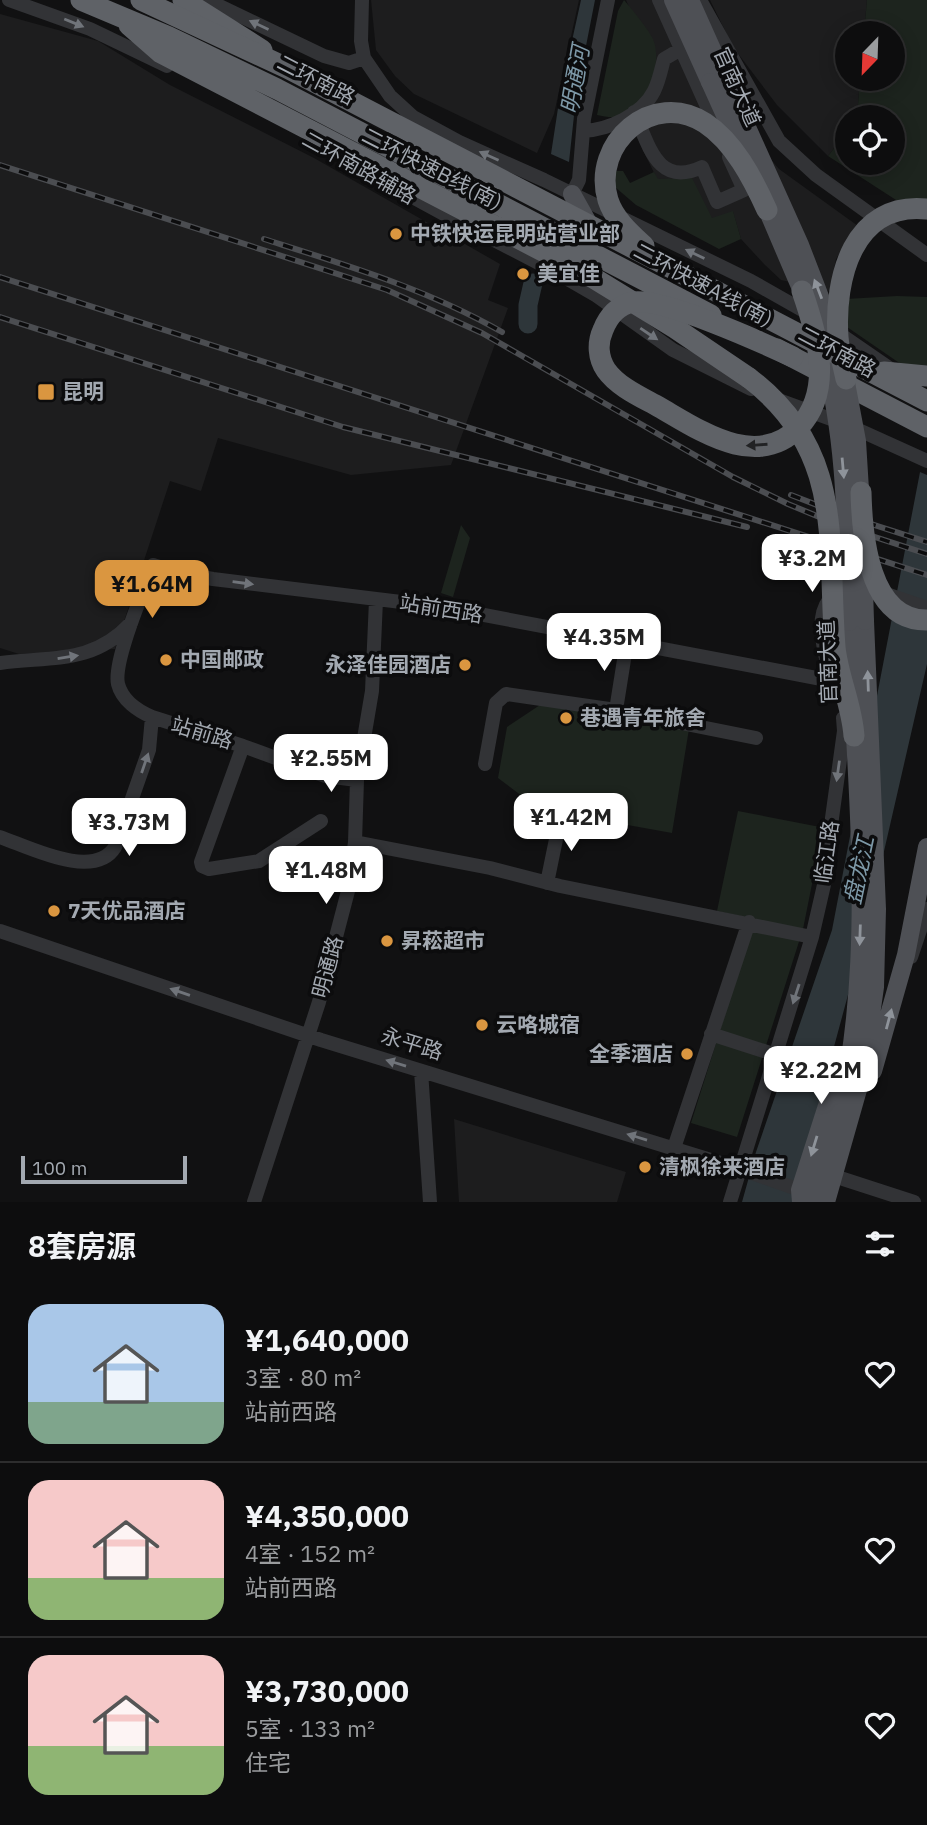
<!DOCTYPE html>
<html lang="zh">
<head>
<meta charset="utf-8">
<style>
	body { margin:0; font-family:"IBM Plex Sans","Noto Sans SC",sans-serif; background:#1b1b1c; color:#f1f3f6; height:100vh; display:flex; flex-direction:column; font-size:26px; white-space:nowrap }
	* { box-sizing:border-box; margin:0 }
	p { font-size:23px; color:#9a9c9e }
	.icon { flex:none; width:38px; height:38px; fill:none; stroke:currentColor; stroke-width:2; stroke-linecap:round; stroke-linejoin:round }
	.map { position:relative; height:1202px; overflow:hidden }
	.details { display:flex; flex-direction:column; background:#0d0d0e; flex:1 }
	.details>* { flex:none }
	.needle { width:46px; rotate:203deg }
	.buttons { position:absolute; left:835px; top:21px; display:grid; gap:14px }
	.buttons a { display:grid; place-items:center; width:70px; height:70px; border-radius:50%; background:#0d0d0e; box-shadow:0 4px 18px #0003,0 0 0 2px #2d2d2e; font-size:35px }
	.scale { position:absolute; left:21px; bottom:18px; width:166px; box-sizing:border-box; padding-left:7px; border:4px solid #a3a9b1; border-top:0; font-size:19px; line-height:24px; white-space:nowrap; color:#a3a9b1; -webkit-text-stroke:5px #0c0c0d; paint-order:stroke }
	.price { position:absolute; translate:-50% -60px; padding:0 16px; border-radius:14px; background:#fff; color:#222; font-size:23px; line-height:46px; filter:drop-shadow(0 2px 4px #0008) }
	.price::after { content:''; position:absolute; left:50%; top:42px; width:21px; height:16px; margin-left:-10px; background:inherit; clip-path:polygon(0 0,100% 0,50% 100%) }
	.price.current { background:#da9640; color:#111 }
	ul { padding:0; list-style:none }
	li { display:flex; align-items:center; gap:21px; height:175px; padding:0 28px }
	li+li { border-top:2px solid #2d2d2e }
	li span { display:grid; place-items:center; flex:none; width:196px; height:140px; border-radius:21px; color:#555 }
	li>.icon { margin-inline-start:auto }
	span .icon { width:84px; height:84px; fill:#fffc; stroke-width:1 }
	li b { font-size:30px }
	h2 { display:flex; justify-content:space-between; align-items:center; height:84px; padding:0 28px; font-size:30px }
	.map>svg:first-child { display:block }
</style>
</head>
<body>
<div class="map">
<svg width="927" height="1202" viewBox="0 0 927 1202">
	<rect width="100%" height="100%" fill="#111112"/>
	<path fill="#1d1d1e" d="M371,0H579L554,114L537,153L414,94L395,76L376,50Z
		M626,0H695L769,157L779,169L858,226L836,259L830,291L781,280L764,264L741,239L733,212L713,219L657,179L626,115L629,7Z
		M710,0H867L864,33H847V79H860L857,117H847V132L828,156L777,105L733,47Z
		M0,14L98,41L170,85L314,158L500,264L488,300L508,308L451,465L351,475L218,438L201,491L170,481L115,649L19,654L0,648Z
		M454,1119L626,1172L617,1202H459Z"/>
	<path fill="#1d241e" d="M624,0C630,7 649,30 653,39C663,62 648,106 624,115C615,119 606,117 597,115L618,11Z
		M867,0H927V220L828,156L847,132V163H892V117H857L860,79H892V33H864Z
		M616,171H623L630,183L654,172L658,179L692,178L712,218L733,211L741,239L719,249L636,205L615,187Z
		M897,296L927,297V382L847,327L829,300Z
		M461,525L470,538L453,597L441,593Z
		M540,705L689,729L672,833L539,809L498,778L507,727Z
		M738,811L820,827V844L803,929L737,1137L691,1123L755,919L717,911Z"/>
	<path fill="#2e363a" d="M581,0H595L576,97L569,162L551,154L560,95Z
		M920,472L927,475V664L868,921L792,1202H742L756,1152L832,930Z"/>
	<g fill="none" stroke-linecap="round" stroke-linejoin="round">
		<path stroke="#2e363a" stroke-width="19" d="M528,324V305L533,283"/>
		<path stroke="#323336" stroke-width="14" d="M9,0L90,29L167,66
			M207,0L324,56L349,63L364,58
			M362,0L361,41L364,58L390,96L413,117L459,142L544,180L751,281L811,315
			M659,0L717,129
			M700,0L779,141L816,175L927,255
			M634,112C649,145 657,188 702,167L717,202L744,190L729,157
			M583,131C608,130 642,115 654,91C659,81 661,70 664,59L681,49
			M343,159L444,214L552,270L597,296L673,350L751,389
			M572,194L579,180L584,119L608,0
			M834,330L895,372
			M776,399L850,426L927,461
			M883,593L927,608
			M829,600C814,620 825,653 830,675
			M0,663C51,656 92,665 131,623
			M616,710L627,641
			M243,746L201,862L202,866L209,869L259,861L321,821
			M485,764L496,703L506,694L616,710L756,738
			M357,780L325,776L243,746L152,717C138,711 122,700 118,684C113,661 144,590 153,565L178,573L213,579L442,607L832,681
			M0,837C29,847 94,881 115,847L149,750L152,717
			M355,842L490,868L560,886L812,937
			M547,883L561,815
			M0,931L321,1040L740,1169L800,1190
			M911,957L927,909
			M711,1034L776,1055
			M421,1071L430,1202
			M674,1148L749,922
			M834,1176L914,1202
			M254,1202L319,1002L348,891L355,842L357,780L372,691L376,600
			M730,1202L812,937L829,863L832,818L844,731L843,718"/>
		<path stroke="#4e5055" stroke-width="18" d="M673,0L710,82
			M690,0L724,76
			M572,194L591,228
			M873,1071L906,955L927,847
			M801,1202L800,1190L840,1065
			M813,1202C884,1018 857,814 849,622
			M826,1202L863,1072L875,987L877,909L865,621"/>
		<path stroke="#5f6267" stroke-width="21" d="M81,0L169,37L277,89L711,315
			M183,0L262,50
			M129,25L161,53L587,274L675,328L749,378
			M777,349L927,427"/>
		<g stroke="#4b4d51" stroke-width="6">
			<path id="rail" d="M0,165L387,290L482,333L733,477L788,504L841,526L927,554
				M264,239C346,265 427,289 502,332
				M0,277L927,575
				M0,317L343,427L747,527
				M791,495L843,515L927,542"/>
		</g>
		<use href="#rail" stroke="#0c0c0d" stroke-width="3.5" stroke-dasharray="10" stroke-linecap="butt"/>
		<path stroke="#4e5055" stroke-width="18" d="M724,76L800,245L834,333
			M710,82L743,155
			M763,200L807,303
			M824,356C847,444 846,532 849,622
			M843,367L857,441L861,506
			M863,555L865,621"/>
		<path stroke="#5f6267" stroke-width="21" d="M141,0L287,68L927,401
			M644,246C630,233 614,219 608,200C591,143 653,89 705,123C734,142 753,179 767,210
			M793,357C763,343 662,297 633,302C618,305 608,317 603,330C597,343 598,358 606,370C618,387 641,397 659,407C699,430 757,471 799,427C834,390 817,334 802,291
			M884,372L927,376
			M749,378C845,451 827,541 835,647C838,677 852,705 854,736
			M846,379C843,365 839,351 838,337C834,279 853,201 927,209
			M861,492C862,536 869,621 927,620"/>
	</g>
	<defs><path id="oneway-solid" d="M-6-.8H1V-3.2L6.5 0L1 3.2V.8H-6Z" transform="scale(1.75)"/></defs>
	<g fill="#70747a">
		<use href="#oneway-solid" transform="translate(74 23) rotate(22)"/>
		<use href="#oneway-solid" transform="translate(259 25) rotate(-155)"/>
		<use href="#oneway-solid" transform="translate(489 156) rotate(-156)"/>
		<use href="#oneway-solid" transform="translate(695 254) rotate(-154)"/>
		<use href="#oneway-solid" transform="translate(649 334) rotate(34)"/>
		<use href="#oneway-solid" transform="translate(243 583) rotate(8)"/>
		<use href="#oneway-solid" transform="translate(68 657) rotate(-9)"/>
		<use href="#oneway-solid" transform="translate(145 763) rotate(-71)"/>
		<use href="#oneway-solid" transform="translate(838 771) rotate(98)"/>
		<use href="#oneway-solid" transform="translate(180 992) rotate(-161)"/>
		<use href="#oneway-solid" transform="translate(796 994) rotate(108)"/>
		<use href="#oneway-solid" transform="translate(396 1063) rotate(-163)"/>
		<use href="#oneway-solid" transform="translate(637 1137) rotate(-163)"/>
	</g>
	<g fill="#8e939a">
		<use href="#oneway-solid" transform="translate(818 289) rotate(-111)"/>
		<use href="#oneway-solid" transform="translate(843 468) rotate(85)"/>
		<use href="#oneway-solid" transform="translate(868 681) rotate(-92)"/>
		<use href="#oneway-solid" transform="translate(860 935) rotate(92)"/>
		<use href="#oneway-solid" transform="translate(889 1019) rotate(-75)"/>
		<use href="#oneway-solid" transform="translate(814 1146) rotate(107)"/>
	</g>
	<use fill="#212224" href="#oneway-solid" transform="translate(757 445) rotate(176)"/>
	<g fill="#da9640" stroke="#0c0c0d" stroke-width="2.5">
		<circle cx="396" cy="234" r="7"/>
		<circle cx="523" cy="274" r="7"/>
		<rect x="37" y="383" width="18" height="18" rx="3.5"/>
		<circle cx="166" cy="660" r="7"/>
		<circle cx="465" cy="665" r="7"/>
		<circle cx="566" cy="718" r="7"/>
		<circle cx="54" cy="911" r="7"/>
		<circle cx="387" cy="941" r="7"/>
		<circle cx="482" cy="1025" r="7"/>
		<circle cx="687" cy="1054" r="7"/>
		<circle cx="645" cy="1167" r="7"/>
	</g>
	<g text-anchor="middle" stroke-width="7" stroke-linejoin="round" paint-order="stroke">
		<g font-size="21" fill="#a3a9b1" stroke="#0c0c0d">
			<text transform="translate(316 80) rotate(27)" y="7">二环南路</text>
			<text transform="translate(737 87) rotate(66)" y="7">官南大道</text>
			<text transform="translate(359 168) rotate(29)" y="7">二环南路辅路</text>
			<text transform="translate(432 169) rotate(27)" y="7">二环快速B线(南)</text>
			<text transform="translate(703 285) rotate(28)" y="7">二环快速A线(南)</text>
			<text transform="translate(837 352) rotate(28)" y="7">二环南路</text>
			<text transform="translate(441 609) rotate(9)" y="7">站前西路</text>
			<text transform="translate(828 662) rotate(-92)" y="7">官南大道</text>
			<text transform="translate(202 733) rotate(17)" y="7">站前路</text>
			<text transform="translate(827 852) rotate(-82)" y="7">临江路</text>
			<text transform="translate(328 967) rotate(-75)" y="7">明通路</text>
			<text transform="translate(412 1044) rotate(17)" y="7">永平路</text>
		</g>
		<g font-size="21" font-weight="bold" fill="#a3a9b1" stroke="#0c0c0d" text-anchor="start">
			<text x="410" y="241">中铁快运昆明站营业部</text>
			<text x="537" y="281">美宜佳</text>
			<text x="62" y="399">昆明</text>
			<text x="180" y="667">中国邮政</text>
			<text x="451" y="672" text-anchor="end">永泽佳园酒店</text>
			<text x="580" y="725">巷遇青年旅舍</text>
			<text x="68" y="918">7天优品酒店</text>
			<text x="401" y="948">昇菘超市</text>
			<text x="496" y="1032">云咯城宿</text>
			<text x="673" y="1061" text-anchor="end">全季酒店</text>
			<text x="659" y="1174">清枫徐来酒店</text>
		</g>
		<g font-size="23" font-style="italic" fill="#7e99a8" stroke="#0c0c0d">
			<text transform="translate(575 80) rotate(-80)" y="8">明通河</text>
			<text transform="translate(859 870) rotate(-78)" y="8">盘龙江</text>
		</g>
	</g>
</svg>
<div class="buttons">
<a><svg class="needle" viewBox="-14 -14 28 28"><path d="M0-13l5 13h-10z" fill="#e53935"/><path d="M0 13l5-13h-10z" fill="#9a9c9e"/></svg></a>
<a><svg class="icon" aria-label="locate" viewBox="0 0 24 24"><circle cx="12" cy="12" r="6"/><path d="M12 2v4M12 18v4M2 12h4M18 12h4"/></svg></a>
</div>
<div class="scale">100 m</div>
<b class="price" style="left:812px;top:594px">¥3.2M</b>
<b class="price current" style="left:152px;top:620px">¥1.64M</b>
<b class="price" style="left:604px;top:673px">¥4.35M</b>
<b class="price" style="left:331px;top:794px">¥2.55M</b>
<b class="price" style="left:571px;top:853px">¥1.42M</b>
<b class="price" style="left:129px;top:858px">¥3.73M</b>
<b class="price" style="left:326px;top:906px">¥1.48M</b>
<b class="price" style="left:821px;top:1106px">¥2.22M</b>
</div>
<section class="details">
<h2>8套房源<svg class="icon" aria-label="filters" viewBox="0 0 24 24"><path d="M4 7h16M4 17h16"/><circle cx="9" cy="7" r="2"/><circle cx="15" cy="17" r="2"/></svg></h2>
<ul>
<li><span style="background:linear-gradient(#a9c7e8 70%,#7fa58c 0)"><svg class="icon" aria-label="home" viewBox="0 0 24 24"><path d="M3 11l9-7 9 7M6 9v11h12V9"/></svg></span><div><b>¥1,640,000</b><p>3室 · 80 m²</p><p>站前西路</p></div><svg class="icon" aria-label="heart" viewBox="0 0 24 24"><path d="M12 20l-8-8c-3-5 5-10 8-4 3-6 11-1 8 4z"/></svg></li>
<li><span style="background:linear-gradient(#f6c9c9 70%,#8fb573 0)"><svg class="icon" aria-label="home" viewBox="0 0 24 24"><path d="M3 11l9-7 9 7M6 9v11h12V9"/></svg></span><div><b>¥4,350,000</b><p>4室 · 152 m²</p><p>站前西路</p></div><svg class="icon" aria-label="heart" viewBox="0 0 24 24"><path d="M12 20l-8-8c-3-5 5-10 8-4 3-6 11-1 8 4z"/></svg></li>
<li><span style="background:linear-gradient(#f6c9c9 65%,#8fb573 0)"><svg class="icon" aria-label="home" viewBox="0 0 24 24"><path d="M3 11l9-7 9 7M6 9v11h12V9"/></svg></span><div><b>¥3,730,000</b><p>5室 · 133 m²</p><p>住宅</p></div><svg class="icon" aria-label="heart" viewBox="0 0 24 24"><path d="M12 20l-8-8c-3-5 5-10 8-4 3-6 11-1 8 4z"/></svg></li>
</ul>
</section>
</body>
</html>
